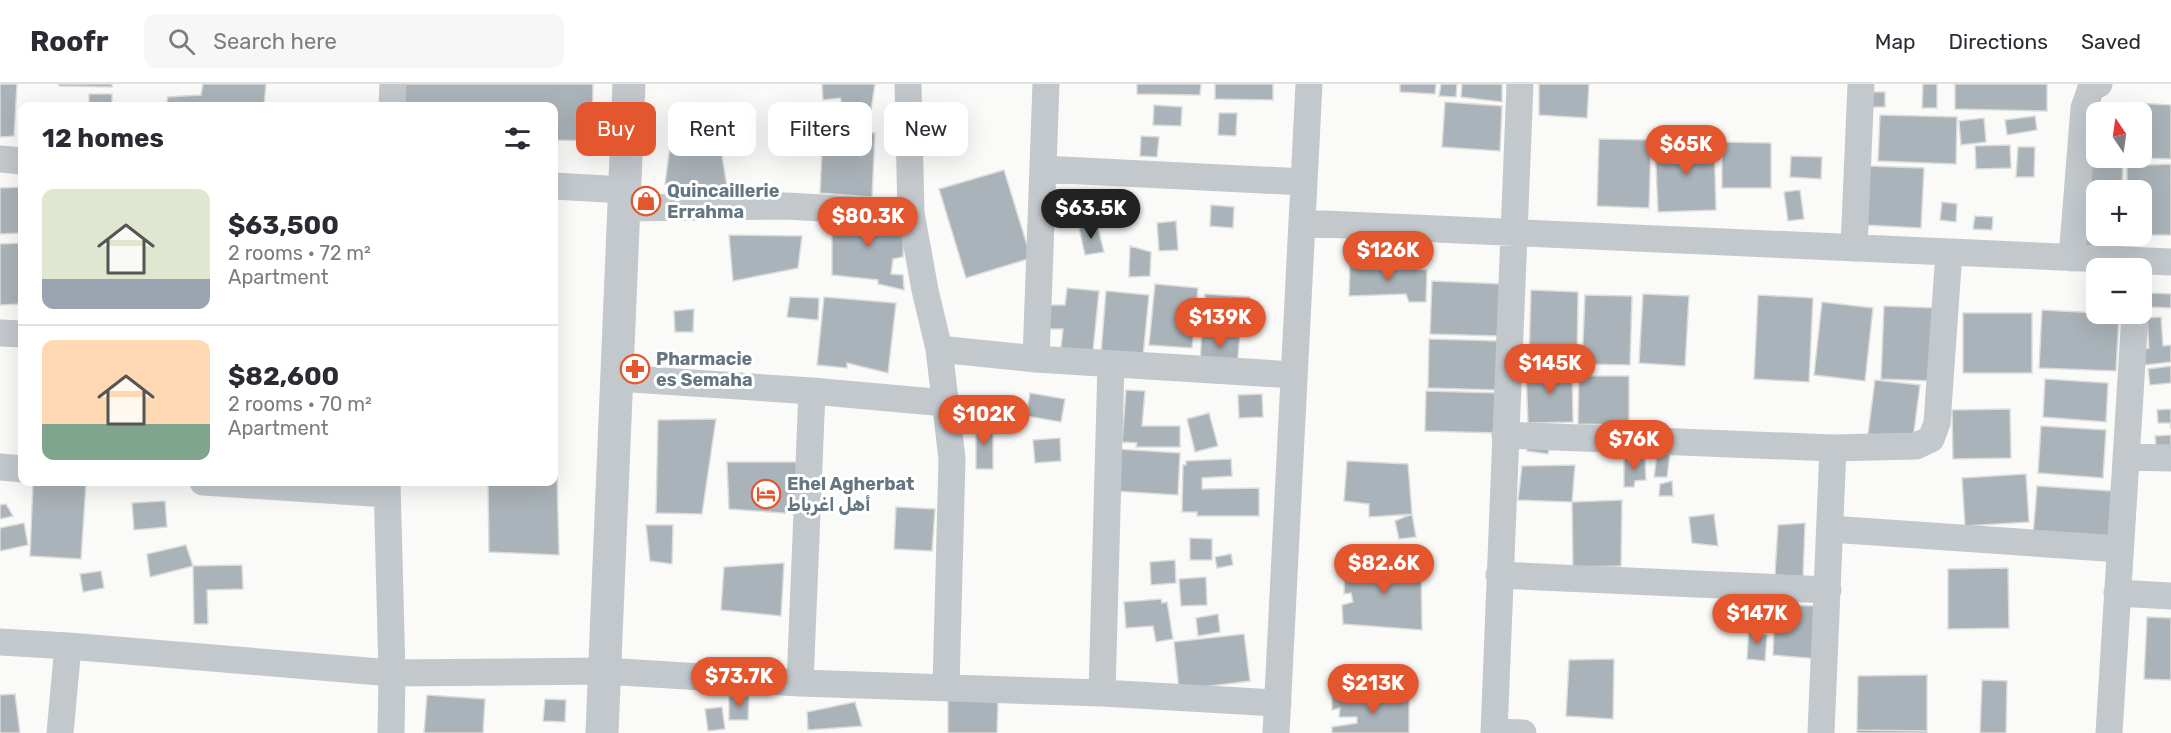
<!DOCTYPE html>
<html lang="en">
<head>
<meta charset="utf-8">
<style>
	body { margin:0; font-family:Rubik,"Noto Sans Arabic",sans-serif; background:#f7f7f7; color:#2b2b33; height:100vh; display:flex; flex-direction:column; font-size:22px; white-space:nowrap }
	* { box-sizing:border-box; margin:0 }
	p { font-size:20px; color:#7c7c81 }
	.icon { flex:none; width:33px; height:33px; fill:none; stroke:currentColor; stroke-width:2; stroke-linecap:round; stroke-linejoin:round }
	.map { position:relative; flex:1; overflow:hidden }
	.side { position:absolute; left:18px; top:18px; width:540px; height:384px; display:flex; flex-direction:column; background:#fff; border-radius:12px; box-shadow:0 6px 24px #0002 }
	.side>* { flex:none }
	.guide { position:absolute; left:576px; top:18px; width:570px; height:54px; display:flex; gap:12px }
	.needle { width:39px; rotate:347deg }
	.buttons { position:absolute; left:2086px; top:18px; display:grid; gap:12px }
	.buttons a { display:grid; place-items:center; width:66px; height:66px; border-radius:12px; background:#fff; box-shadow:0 6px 24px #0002; font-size:30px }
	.price { position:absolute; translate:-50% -51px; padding:0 14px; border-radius:21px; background:#e4572e; color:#fff; font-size:20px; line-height:39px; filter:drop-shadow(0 2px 3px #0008) }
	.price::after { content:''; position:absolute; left:50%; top:36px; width:18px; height:14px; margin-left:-9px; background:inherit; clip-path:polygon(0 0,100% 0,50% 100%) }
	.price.active { background:#222; color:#fff }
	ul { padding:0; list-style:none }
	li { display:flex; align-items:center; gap:18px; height:150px; padding:0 24px }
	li+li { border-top:2px solid #e1e1e2 }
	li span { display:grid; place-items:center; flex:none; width:168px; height:120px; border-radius:12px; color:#555 }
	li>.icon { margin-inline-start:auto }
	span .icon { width:72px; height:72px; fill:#fffc; stroke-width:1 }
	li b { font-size:26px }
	h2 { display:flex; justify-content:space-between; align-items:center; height:72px; padding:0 24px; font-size:26px }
	.chip { padding:0 21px; border-radius:12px; background:#fff; box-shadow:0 6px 24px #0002; font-size:21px; line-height:54px }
	.chip.active { background:#e4572e; color:#fff }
	header { display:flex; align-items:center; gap:36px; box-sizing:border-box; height:84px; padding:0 30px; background:#fff; border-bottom:2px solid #e1e1e2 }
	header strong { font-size:28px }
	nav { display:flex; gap:33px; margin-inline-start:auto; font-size:21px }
	.search { width:420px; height:54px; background:#f7f7f7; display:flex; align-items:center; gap:15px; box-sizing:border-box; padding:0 21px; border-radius:12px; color:#7c7c81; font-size:22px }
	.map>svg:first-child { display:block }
</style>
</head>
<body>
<header>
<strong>Roofr</strong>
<div class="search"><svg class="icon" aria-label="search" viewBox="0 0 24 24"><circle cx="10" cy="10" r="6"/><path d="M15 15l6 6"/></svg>Search here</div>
<nav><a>Map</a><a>Directions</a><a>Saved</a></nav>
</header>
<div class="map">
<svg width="2171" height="649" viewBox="0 0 2171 649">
	<rect width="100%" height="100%" fill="#fafaf8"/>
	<path fill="#aab3b9" stroke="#dcdcda" stroke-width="1.5" d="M0,0H17L14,52L0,53Z
		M59,0H112V3L59,2Z
		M203,0H266L264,22H166L168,13L201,11Z
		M404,0H593L592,57L554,56V22H404Z
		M822,0H875L871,26L855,25L859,47H823L824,23L843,21L840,14L823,16Z
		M1137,0H1201L1200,11L1137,10Z
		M1215,0H1273V16L1215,15Z
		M1400,0H1436L1435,10L1400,8Z
		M1441,0H1457L1456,13L1439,12Z
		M1462,0H1502V18L1461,13Z
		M1539,0H1589L1587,34L1539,31Z
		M1923,0H1937V24H1922Z
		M1955,0H2047V27L1955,25Z
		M1869,8H1885V23H1868Z
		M89,10H112V22H89Z
		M1445,18L1502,22L1500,67L1442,63Z
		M2135,19L2171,21V75L2142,74V28H2135Z
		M1154,21L1182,23L1181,42L1153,41Z
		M1219,29H1237L1236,52L1218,51Z
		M1880,31L1957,33L1956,80L1878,77Z
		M2035,32L2037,46L2007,51L2005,36Z
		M1984,34L1986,58L1961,61L1959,37Z
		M673,39L722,42V72L727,103L665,100Z
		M823,47L875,49L872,113L820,109Z
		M1141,52L1159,53L1157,73L1140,72Z
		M1599,55L1651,56L1649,124L1597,122Z
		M1714,56L1716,126L1658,128L1655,58Z
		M1722,58L1771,59V104H1722Z
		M2010,61L2011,84L1976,85L1975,62Z
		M2018,63H2035L2034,93H2016Z
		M2083,69H2097V74H2123L2122,106H2097V137H2079Z
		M1791,72L1822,73L1821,95L1790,93Z
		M2171,80V151H2142V106H2127V82Z
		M1868,82L1924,84L1921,144L1865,141Z
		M1004,86L1031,174L966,194L939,105Z
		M22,103V149L0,150V104Z
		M1800,106L1804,135L1788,137L1784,108Z
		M1942,118L1957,120L1956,138L1940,136Z
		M1211,121L1234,123L1233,144L1210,142Z
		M832,129L904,134L903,173L893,175L891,190L903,191L904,206L878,200V196L832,191Z
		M1975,132L1993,133L1992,146L1973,145Z
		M1176,137L1178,166L1159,167L1157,139Z
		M1097,140L1104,168L1085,171L1079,144Z
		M2081,145H2097V152H2115V164H2081Z
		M729,151L802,152L798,184L733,197Z
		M22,159V220L0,221V160Z
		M1130,162L1151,168L1150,192L1129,193Z
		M1350,179L1427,186L1426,218H1409L1406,210L1349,212Z
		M1432,197L1503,200L1500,252L1430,250Z
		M1155,200L1198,204L1192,264L1149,261Z
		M1067,204L1099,207L1092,277L1060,274L1063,245H1046V221H1065Z
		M1531,206L1578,208L1577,277L1529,275Z
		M1106,207L1149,211L1143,272L1101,269Z
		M2151,209L2171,210V224L2150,223Z
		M1205,210L1250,213L1248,239L1203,237Z
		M1643,210L1689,212L1685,282L1639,279Z
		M1585,211L1632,212L1630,281L1582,280Z
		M1758,211L1813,214L1809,298L1754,295Z
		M790,213L819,214L818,236L787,233Z
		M824,213L896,219L888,289L847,279V284L817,281Z
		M1822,218L1873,224L1865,297L1814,291Z
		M1884,222L1936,224L1933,297L1881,295Z
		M694,225L693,248H675L674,227Z
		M2042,226L2119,230L2116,287L2039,284Z
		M1963,229H2032V289H1963Z
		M2161,233L2163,262L2171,261V278L2145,281L2143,265L2149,264L2147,234Z
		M1202,246L1240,248L1237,284L1200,281Z
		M1429,255L1500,257L1498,306L1428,304Z
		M2171,282V299L2150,301L2148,285Z
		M1572,283L1573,338L1528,339L1526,285Z
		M1579,292H1629V341L1578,340Z
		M2045,295L2108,299L2106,338L2043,333Z
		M1875,296L1920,301L1913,355L1868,350Z
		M1126,306L1145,307L1142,342H1180V363H1136L1137,359L1122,358Z
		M1426,307L1499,309L1498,349L1425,347Z
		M1030,309L1065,315L1061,338L1026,332Z
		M1262,310L1263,333L1239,334L1238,311Z
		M2010,325L2011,374L1953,375L1952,326Z
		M2171,325V345L2170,339H2158L2157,326Z
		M1209,329L1218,362L1195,368L1187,335Z
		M716,335L702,430L656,429L658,336Z
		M976,338H993V385H976Z
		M2041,342L2106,346L2103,394L2038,389Z
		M554,349H556L559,471L489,468L488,398H554Z
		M2171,351V369L2157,370L2155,352Z
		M1060,354L1061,377L1035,379L1033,356Z
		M1527,357H1551L1548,370L1527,367Z
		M1116,365L1180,369L1178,411L1114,407Z
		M1670,369L1667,393H1654L1657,371Z
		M1624,374H1645L1646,396L1635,397L1634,403H1624Z
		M1231,375L1232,392L1202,394V405L1259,404V432H1197V428H1182L1183,381H1186V377Z
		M1347,377L1408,380L1412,430L1369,433V420L1344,417Z
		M727,378H797V430L729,425Z
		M1575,381L1572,418L1518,416L1522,382Z
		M2026,390L2029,438L1965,442L1962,394Z
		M1672,397L1673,412H1659L1660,400Z
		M33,398L86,399L81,475L30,472Z
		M2037,402L2112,407L2108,457L2033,452Z
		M1622,416L1621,482L1573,483L1572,418Z
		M165,417L167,443L134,446L132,419Z
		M6,420L13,432L0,435V421Z
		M896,423L935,425L932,467L894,465Z
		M1412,430L1416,453L1399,455L1395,437Z
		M1714,430L1718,462L1692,459L1689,433Z
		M24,439L28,461L0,467V444Z
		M1805,439L1803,493L1775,491L1778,441Z
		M646,441H673L672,480L650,477Z
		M1190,454L1212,455V476H1190Z
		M186,461L193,482L150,493L147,470Z
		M1231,470L1233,481L1217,484L1215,473Z
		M1175,476L1176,499L1151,501L1150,478Z
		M1345,478L1421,481L1422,546L1343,540L1342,521L1353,518L1351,509L1344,510Z
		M784,479L781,532L721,526L724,483Z
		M242,481L243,505L207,506L208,540H194L193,482Z
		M2008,484L2009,544L1948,545V485Z
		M101,487L104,504L83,508L80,490Z
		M1206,493L1207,521L1181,522L1179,495Z
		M1161,515L1162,519L1167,518L1173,555L1156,558L1153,542L1126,544L1124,518Z
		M1775,521L1819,522V575L1773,571Z
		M1218,530L1220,548L1198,552L1196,534Z
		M2147,533L2171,534V596L2144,595Z
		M1759,542L1761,550L1767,551L1765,577L1747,575L1749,544Z
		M1244,550L1250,597L1179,606L1174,558Z
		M1614,575L1613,635L1566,632L1569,576Z
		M1927,591V647L1857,646L1858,592Z
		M1982,596L2007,597L2006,649H1980Z
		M15,610L20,649H0V611Z
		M427,611L485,615L483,649H424Z
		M729,612H749L748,636H729Z
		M1332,612L1409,615V649H1332V643L1357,639V633H1339L1340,624L1332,626Z
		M545,615L566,616L565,638L543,637Z
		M948,615L998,616L997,649H948Z
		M855,618L862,642L808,646L807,628Z
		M722,623L725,645L708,647L705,625Z
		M1857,646L1927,647V649H1857Z"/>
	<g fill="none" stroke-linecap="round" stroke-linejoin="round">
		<path stroke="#c3c8cc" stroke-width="27" d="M908,0L911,129L925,206L939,265L952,375L946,603
			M392,22L393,0
			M0,75L22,77
			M1043,85L1304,98
			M554,102L624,106
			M623,124L786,122L911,129
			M1302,139L2171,178
			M1854,164L1861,0
			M2072,174L2084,24L2091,4L2099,0
			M0,249L22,250
			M939,265L1036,275L1294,291
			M1036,275L1046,0
			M617,294L812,307L945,319
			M1505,351L1833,364L1916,362L1931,355L1937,339L1949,168
			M2126,373L2171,374
			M0,383L22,385
			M203,398L386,410
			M387,398L392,589L391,649
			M1830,445L2120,465
			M1499,491L1828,506
			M2117,509L2171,512
			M0,558L68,562L392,589L604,587L800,599L1102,609L1278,619
			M800,599L812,307
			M1102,609L1111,280
			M1494,648L1523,649
			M60,649L68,562
			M1276,649L1309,0
			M1494,649L1520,0
			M1821,649L1833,364
			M2109,649L2135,230"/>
		<path stroke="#c3c8cc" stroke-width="33" d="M602,649L629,0"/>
	</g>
	<defs>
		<g id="shop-ring" transform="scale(1.5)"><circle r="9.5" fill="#fff" stroke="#e4572e" stroke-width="1.5"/><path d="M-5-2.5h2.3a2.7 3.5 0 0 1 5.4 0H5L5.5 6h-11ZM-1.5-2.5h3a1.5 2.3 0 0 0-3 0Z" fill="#e4572e"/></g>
		<g id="pharmacy-ring" transform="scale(1.5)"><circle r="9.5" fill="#fff" stroke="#e4572e" stroke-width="1.5"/><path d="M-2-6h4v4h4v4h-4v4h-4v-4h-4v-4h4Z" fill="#e4572e"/></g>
		<g id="hotel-ring" transform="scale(1.5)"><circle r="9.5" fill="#fff" stroke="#e4572e" stroke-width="1.5"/><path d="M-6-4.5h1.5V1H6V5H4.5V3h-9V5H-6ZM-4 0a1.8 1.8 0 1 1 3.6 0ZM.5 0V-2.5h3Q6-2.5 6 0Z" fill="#e4572e"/></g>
	</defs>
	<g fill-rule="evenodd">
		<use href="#shop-ring" x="646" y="117"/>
		<use href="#pharmacy-ring" x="635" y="285"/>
		<use href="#hotel-ring" x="766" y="410"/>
	</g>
	<g text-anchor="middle" stroke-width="6" stroke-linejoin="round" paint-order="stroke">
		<g font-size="18" font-weight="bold" fill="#657683" stroke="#fff" text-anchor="start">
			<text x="667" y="113">Quincaillerie<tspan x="667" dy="21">Errahma</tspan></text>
			<text x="656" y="281">Pharmacie<tspan x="656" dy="21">es Semaha</tspan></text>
			<text x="787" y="406">Ehel Agherbat<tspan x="787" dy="21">أهل اغرباط</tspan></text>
		</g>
	</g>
</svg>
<div class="buttons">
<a><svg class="needle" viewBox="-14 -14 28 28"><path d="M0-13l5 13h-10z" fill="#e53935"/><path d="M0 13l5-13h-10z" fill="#7c7c81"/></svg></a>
<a>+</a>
<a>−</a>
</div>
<b class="price" style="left:1686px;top:92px">$65K</b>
<b class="price active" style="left:1091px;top:156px">$63.5K</b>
<b class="price" style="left:868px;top:164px">$80.3K</b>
<b class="price" style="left:1388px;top:198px">$126K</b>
<b class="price" style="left:1220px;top:265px">$139K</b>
<b class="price" style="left:1550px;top:311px">$145K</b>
<b class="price" style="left:984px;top:362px">$102K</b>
<b class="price" style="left:1634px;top:387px">$76K</b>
<b class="price" style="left:1384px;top:511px">$82.6K</b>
<b class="price" style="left:1757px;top:561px">$147K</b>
<b class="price" style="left:739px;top:624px">$73.7K</b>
<b class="price" style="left:1373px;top:631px">$213K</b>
<div class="guide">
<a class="chip active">Buy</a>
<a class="chip">Rent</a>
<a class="chip">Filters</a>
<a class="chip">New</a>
</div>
<section class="side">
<h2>12 homes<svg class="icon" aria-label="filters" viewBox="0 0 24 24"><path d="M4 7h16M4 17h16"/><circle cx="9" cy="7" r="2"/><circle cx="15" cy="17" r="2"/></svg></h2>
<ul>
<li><span style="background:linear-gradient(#dfe7d0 75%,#9aa5b1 0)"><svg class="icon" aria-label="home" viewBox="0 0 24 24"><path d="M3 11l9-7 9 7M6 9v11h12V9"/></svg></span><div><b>$63,500</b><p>2 rooms · 72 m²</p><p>Apartment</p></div></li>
<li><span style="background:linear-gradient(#ffd9b3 70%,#7fa58c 0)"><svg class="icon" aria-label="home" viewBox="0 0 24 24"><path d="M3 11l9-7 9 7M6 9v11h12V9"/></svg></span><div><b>$82,600</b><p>2 rooms · 70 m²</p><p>Apartment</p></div></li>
</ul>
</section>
</div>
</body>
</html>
